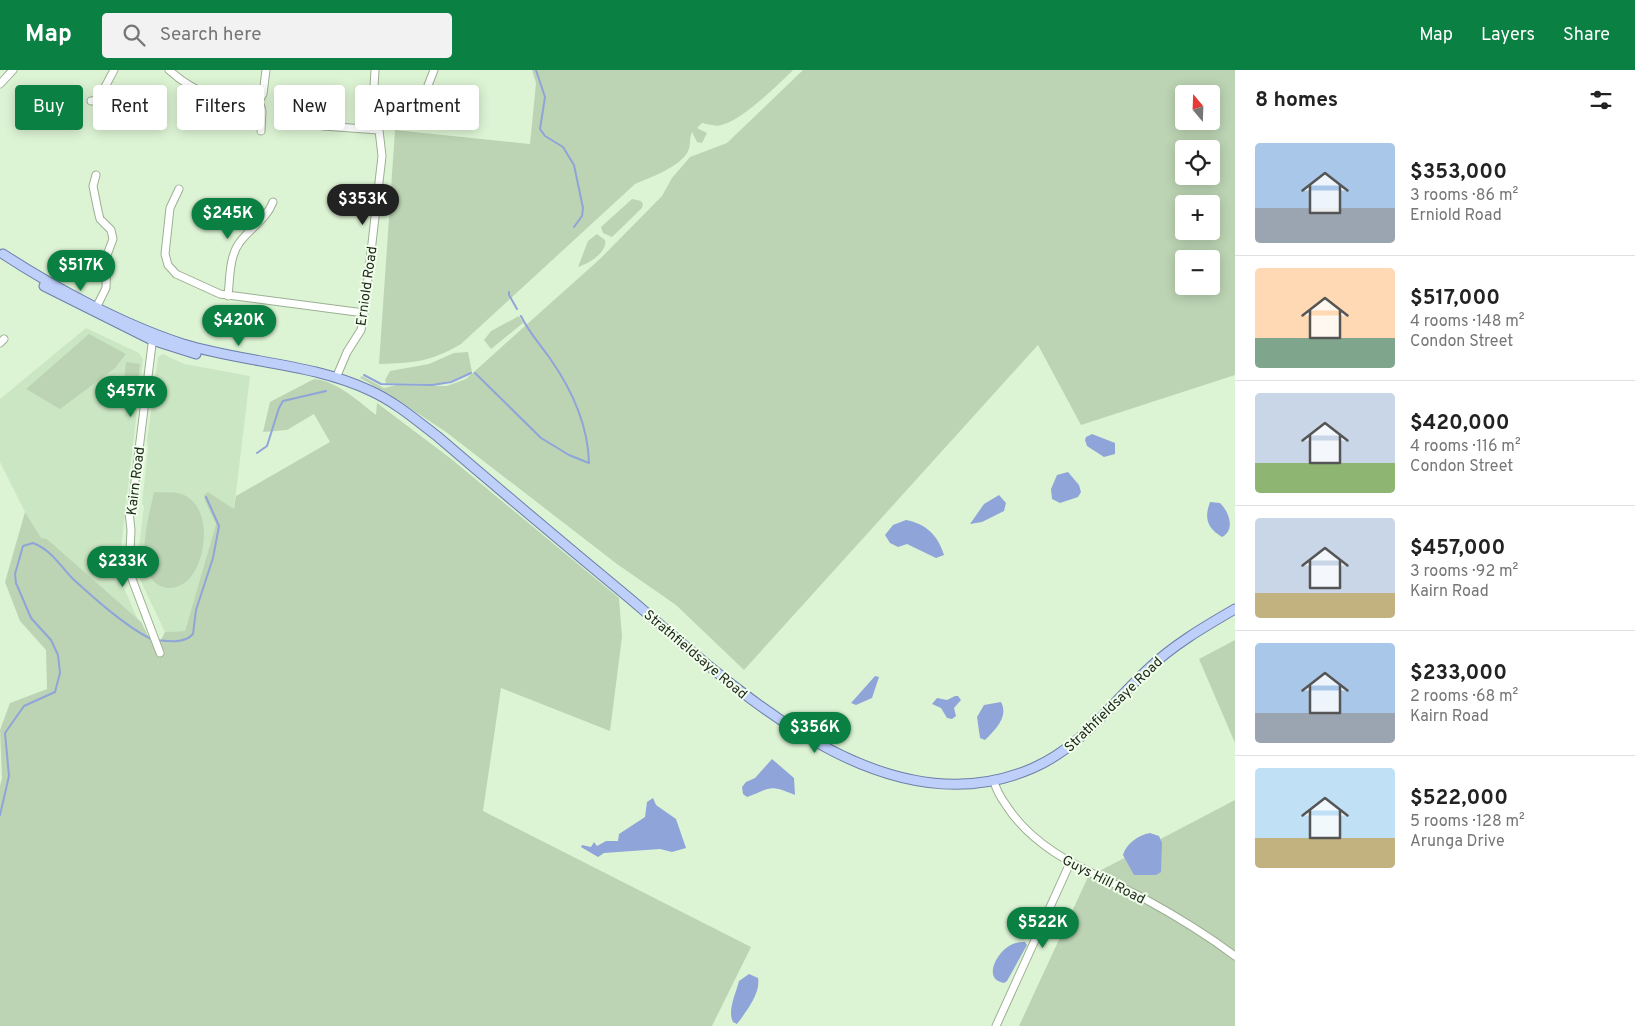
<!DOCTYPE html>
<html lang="en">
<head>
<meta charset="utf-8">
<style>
	body { margin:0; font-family:Overpass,sans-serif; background:#f2f2f2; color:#222; height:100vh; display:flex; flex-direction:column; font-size:19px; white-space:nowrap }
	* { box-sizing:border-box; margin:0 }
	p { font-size:16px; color:#767676 }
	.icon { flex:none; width:28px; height:28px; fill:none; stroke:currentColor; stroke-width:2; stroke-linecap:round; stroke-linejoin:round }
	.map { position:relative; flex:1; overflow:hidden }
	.drawer { display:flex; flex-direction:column; background:#fff; width:400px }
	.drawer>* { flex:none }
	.top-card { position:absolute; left:15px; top:15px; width:475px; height:45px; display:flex; gap:10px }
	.needle { width:32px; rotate:341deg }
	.controls { position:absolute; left:1175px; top:15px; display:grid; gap:10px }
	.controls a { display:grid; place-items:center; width:45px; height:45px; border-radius:5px; background:#fff; box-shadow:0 2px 12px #0003; font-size:25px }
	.price { position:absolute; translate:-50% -42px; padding:0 11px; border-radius:18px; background:#0b8043; color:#fff; font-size:16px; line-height:32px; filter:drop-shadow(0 1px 2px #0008) }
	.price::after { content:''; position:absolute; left:50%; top:30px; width:15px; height:11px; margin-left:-8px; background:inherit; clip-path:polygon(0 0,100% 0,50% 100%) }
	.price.active { background:#222; color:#fff }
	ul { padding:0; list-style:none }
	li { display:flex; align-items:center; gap:15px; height:125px; padding:0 20px }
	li+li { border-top:1px solid #e0e0e0 }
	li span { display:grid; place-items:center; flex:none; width:140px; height:100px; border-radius:5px; color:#555 }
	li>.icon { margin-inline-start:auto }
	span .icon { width:60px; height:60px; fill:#fffc; stroke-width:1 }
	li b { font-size:21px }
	h2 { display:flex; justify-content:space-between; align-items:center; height:60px; padding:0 20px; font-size:21px }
	.chip { padding:0 18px; border-radius:5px; background:#fff; box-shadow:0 2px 12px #0003; font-size:18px; line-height:45px }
	.chip.active { background:#0b8043; color:#fff }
	header { display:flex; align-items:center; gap:30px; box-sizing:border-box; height:70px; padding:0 25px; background:#0b8043; color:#fff }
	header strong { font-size:24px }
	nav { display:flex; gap:28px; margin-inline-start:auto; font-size:18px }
	.search { width:350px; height:45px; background:#f2f2f2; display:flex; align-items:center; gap:12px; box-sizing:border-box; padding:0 18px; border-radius:5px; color:#767676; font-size:19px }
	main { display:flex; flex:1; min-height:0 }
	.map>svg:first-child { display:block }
</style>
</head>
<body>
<header>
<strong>Map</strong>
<div class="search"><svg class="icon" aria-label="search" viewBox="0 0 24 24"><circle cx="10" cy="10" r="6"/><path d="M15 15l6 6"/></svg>Search here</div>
<nav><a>Map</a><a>Layers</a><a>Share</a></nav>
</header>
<main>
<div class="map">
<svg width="1235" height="956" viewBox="0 0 1235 956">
	<rect width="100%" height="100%" fill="#ddf4d4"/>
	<path fill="#cbe6c2" d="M86,258L139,283L143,289L118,504L138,550L47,469H41L25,442L0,392V329Z
		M163,284L184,294L250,306L234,439L208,422L205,431L216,454L185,561L165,562L136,501L144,436L142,434L148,379L147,371L158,287Z"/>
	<path fill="#bcd4b3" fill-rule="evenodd" d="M532,0H793C779,14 740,52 721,55C716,57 707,54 702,53L697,58L707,63L702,73L697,72L692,62C689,68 691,76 688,81C682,96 649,108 635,114L461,274C430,292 414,293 379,294L395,60L530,74L536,13Z
		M803,0H1235V305L1081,355L1038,275L744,600L676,535L617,494L446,362L390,325L360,308L362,306L384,318L397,315L447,316L466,309L601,188L662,126L672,108L690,87L727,73ZM1184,24H1211V51H1184ZM1184,79H1211V106H1184ZM1184,134H1211V161H1184ZM1184,189H1211V216H1184Z
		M632,129L641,131L643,134L642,138L612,167L603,163L601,157Z
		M597,164L605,170C608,182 588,194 578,197L588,171Z
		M519,246L523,253L491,279L484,270L491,261Z
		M89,264L126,284L115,298L60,339L26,319Z
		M468,282L472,302L450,311L434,314L386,313L385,310L390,301L429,294L454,283Z
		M126,292L140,294L137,321L123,319Z
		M314,309C337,311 358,331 376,345L377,333L450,388L619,528L622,567L610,661L501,618L483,741L751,877L712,956H0V716L2,708L0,660L10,633L47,619L46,580L20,551L5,512L25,442L41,468L47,469L141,552L152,573L157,578L165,562L185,561L216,454L205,431L204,425L208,422L234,439L236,426L330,372L314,344L287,360L263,362L270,332Z
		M154,422C163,423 176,421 184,425C212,438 207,488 190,508C184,515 173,520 163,517C131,506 149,446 154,422Z
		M1235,570V673L1199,589Z
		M1235,730V956H1019L1088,807Z"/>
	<path fill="#8fa4d8" d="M1092,364L1115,373V384L1104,387L1087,376L1085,370L1086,367Z
		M1068,402L1079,415L1081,422L1078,427L1060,433L1052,429L1051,419L1057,405Z
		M999,425L1006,433L1004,441L982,452L970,454L984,434Z
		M1210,432L1220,433C1230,443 1235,460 1222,467C1207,458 1204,448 1210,432Z
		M906,450C926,454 938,465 944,485L936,488L907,474L898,477L890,473L885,465L893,455Z
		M875,606L879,607L872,628L856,635L851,633Z
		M955,626H958L961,630L954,638L956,646L952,649L947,648L941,638L932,634L937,628L947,630Z
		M1001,632C1009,647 995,660 985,670L980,668L977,647L984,635Z
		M772,689L794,708L795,725C768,714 772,718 747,727L743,724L742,717L746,712L755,708Z
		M653,728L656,735L676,749L686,778L672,782L660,779L604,783L598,787L581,777L582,775L591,777L594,772L597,776L606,771H618L619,764L645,747L647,732Z
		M1150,763L1159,766L1162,773L1161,802L1156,805H1134L1123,785C1126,774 1138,765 1150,763Z
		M1025,872L1027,875L1007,911L1004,913C982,909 997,883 1009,876C1014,873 1019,872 1025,872Z
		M749,904L758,908C761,923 746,942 737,954L733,952C727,941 736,923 739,911Z"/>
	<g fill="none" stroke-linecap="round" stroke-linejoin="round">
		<path stroke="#8fa4d8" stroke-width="2" d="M536,0L545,27L540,59L545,66L563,77L574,95L583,138L582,146L574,157
			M509,222V225L517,239
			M475,303L541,368L569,385L589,393C588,355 571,318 549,287C539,273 528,261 521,246
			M364,305L381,314L432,315L451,312L471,303
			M257,383L267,376L279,338L283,331L326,321
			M156,570C168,571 184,574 193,564L196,540L213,488L219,456L206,427
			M0,745L9,706L5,663L24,636L55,622L60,603L58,585L51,570L31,548L16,513L15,504L23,476L33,473C53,481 59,495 73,509C95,529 125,556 151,569"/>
		<g stroke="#9bb093" stroke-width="9">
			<path id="minor" d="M169,0C193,22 227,36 259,31
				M0,14L13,0
				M375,28L419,26L427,18L434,0
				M98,30L114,0
				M91,31L98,30L104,34
				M323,56L379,60
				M261,61L262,41L259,31L263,24L266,0
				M96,105L93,116L98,141L100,149L111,160L113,169L107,185L106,218L97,236
				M179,119L170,138L165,184L168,195L176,204L220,224L364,243
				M228,226C230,209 229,186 240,172C251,157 266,150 273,132
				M153,266L132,436L129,442L131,460L129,501L160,583
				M0,273L4,269
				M336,308L347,282L361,260L364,243L382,86L374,17L375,0
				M994,711C996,720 1001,728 1006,735C1038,785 1095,803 1145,829C1176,846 1207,865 1235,886
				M996,956L1070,793"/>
		</g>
		<g stroke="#6a7fa9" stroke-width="11">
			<path id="major" d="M3,184C55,218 124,255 183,274C245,293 312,293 371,321C395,332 416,350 437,366C500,420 564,474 628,527C733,616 883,764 1033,698C1081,677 1110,635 1147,600C1173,575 1204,557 1235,539
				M44,216L152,270L196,284"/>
		</g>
		<use href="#minor" stroke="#fff" stroke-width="7"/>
		<use href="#major" stroke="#becffa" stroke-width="9"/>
	</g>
	<g text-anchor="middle" stroke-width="4" stroke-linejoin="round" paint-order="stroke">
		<g font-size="14" fill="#1e261b" stroke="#f0feeb">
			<text transform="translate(366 216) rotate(-82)" y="5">Erniold Road</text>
			<text transform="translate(135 411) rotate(-83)" y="5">Kairn Road</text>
			<text transform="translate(696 584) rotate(40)" y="5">Strathfieldsaye Road</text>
			<text transform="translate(1113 634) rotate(-44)" y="5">Strathfieldsaye Road</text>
			<text transform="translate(1104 809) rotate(27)" y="5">Guys Hill Road</text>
		</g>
	</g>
</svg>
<div class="controls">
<a><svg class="needle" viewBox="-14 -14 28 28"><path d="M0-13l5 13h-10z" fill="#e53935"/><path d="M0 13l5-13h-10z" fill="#767676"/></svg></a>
<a><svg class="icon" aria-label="locate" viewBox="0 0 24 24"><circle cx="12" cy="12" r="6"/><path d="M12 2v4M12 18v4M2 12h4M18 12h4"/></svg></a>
<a>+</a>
<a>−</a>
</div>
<b class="price active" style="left:363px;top:156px">$353K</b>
<b class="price" style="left:228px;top:170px">$245K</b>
<b class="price" style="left:81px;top:222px">$517K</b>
<b class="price" style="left:239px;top:277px">$420K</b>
<b class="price" style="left:131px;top:348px">$457K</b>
<b class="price" style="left:123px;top:518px">$233K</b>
<b class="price" style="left:815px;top:684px">$356K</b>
<b class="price" style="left:1043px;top:879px">$522K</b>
<div class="top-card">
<a class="chip active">Buy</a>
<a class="chip">Rent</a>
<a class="chip">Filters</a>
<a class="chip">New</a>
<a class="chip">Apartment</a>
</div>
</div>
<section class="drawer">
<h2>8 homes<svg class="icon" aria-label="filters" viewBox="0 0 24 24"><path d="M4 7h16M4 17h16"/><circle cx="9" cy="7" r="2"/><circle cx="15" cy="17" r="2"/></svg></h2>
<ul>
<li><span style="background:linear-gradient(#a9c7e8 65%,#9aa5b1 0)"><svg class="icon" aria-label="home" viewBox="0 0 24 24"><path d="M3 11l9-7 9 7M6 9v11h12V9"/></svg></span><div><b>$353,000</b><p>3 rooms · 86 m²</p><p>Erniold Road</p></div></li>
<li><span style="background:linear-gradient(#ffd9b3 70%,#7fa58c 0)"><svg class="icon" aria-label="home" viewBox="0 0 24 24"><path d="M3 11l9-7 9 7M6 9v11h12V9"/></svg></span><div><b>$517,000</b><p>4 rooms · 148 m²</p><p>Condon Street</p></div></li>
<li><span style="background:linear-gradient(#c9d6e8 70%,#8fb573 0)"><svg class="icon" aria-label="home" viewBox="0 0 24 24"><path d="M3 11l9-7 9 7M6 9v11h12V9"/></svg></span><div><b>$420,000</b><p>4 rooms · 116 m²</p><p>Condon Street</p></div></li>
<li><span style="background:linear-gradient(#c9d6e8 75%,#c2b280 0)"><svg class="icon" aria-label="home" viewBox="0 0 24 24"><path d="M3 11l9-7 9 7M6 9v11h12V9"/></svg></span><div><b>$457,000</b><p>3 rooms · 92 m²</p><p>Kairn Road</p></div></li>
<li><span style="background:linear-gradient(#a9c7e8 70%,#9aa5b1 0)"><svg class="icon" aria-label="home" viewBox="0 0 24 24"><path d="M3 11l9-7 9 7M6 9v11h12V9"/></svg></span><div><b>$233,000</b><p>2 rooms · 68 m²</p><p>Kairn Road</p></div></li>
<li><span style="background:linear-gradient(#bfe0f5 70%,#c2b280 0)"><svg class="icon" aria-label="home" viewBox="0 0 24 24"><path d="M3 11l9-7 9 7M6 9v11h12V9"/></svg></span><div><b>$522,000</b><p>5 rooms · 128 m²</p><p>Arunga Drive</p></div></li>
</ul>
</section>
</main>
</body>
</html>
